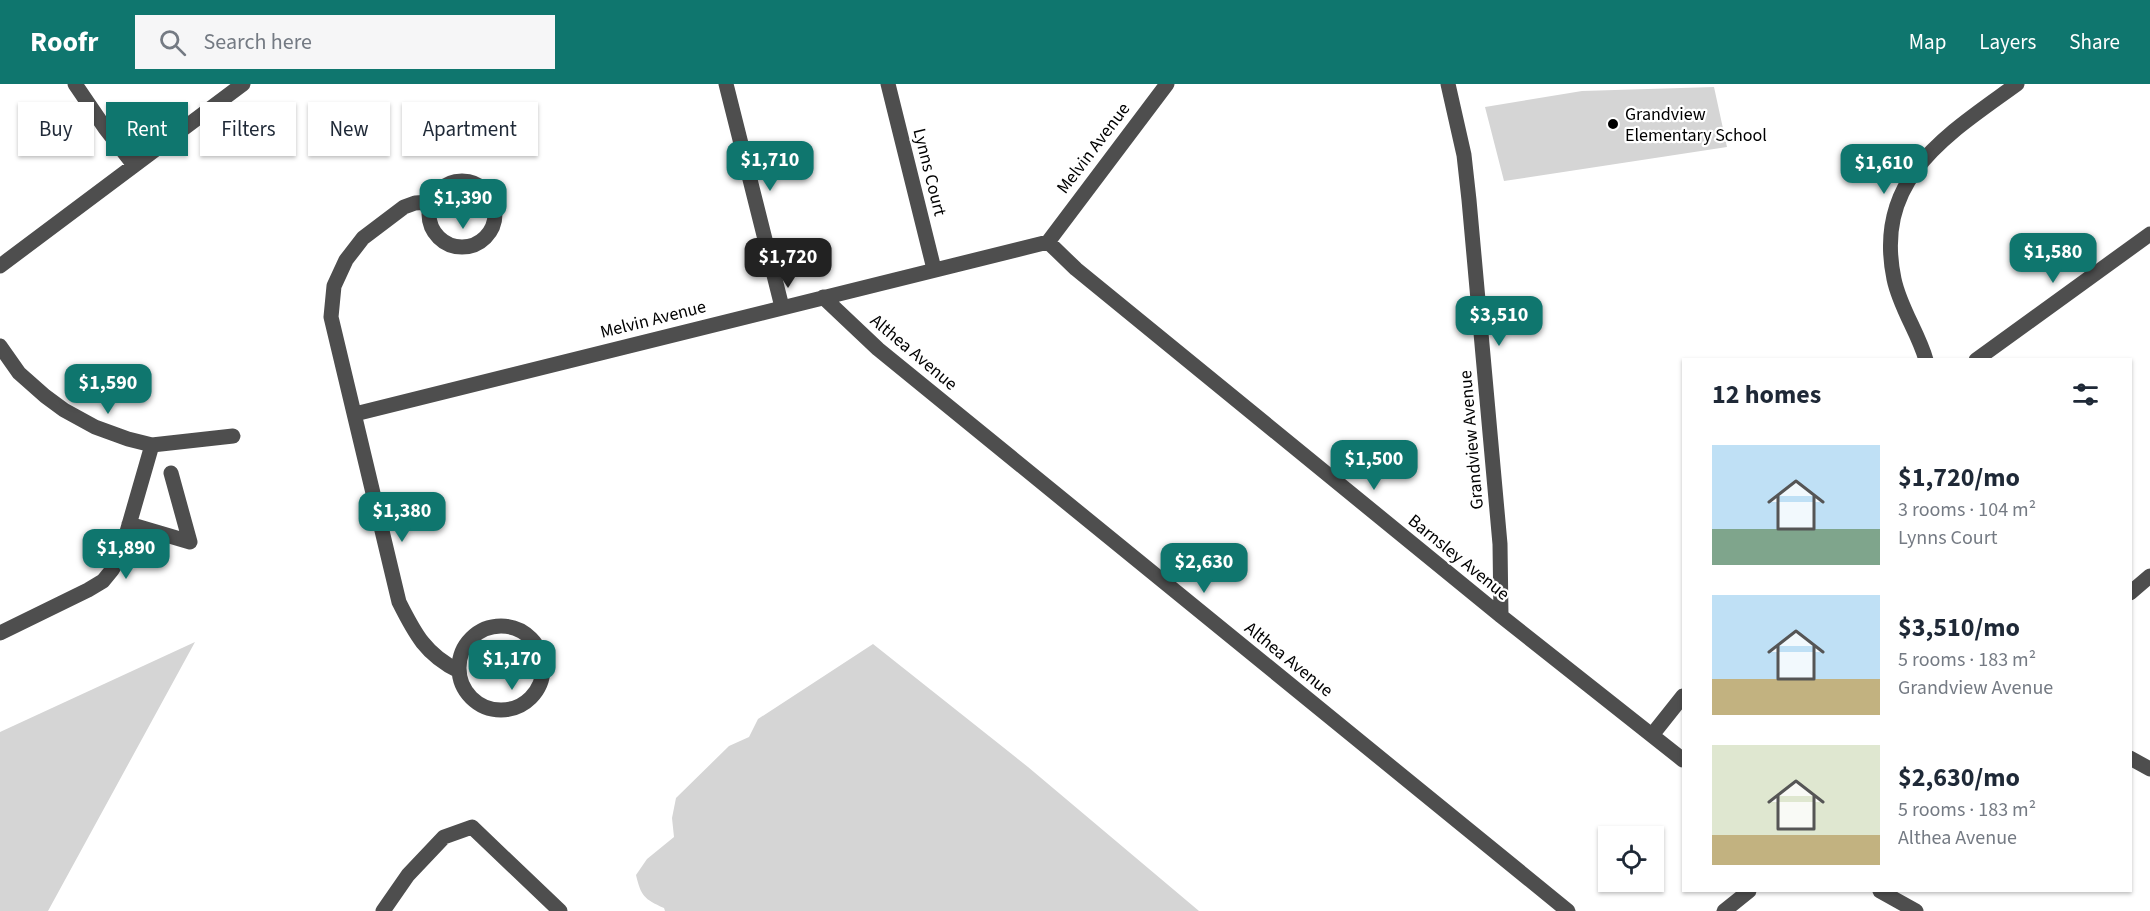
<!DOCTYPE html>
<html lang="en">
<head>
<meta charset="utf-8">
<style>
	body { margin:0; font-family:"Source Sans 3",sans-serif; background:#f6f6f7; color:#1f2937; height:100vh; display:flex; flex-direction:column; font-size:22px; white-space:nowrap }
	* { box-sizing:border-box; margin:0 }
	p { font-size:20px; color:#747a83 }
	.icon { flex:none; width:33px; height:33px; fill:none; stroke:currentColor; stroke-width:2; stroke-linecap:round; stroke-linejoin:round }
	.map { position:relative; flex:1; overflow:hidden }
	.details { position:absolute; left:1682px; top:274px; width:450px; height:534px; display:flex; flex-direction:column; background:#fff; border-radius:0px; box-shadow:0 2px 4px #0004 }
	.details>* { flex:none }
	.top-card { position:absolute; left:18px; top:18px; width:570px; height:54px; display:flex; gap:12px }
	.tools { position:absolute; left:1598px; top:742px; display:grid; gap:12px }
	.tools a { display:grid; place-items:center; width:66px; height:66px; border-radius:0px; background:#fff; box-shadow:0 2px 4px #0004; font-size:30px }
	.price { position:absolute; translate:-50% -51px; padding:0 14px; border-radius:12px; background:#0f766e; color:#fff; font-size:20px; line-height:39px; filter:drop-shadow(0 2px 3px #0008) }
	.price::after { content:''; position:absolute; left:50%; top:36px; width:18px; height:14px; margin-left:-9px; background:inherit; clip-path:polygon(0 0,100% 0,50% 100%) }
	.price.current { background:#222; color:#fff }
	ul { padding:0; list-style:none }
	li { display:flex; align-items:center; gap:18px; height:150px; padding:0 30px }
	li span { display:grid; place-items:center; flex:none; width:168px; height:120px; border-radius:0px; color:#555 }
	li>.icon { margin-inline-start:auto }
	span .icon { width:72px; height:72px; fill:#fffc; stroke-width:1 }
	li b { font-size:26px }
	h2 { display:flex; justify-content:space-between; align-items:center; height:72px; padding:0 30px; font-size:26px }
	.chip { padding:0 21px; border-radius:0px; background:#fff; box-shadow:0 2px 4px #0004; font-size:21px; line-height:54px }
	.chip.current { background:#0f766e; color:#fff }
	header { display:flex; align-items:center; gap:36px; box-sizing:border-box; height:84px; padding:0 30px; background:#0f766e; color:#fff }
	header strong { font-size:28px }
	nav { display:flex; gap:33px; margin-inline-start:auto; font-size:21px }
	.search { width:420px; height:54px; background:#f6f6f7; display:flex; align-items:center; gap:15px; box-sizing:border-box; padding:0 21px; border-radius:0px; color:#747a83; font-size:22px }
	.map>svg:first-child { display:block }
</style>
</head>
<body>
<header>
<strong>Roofr</strong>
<div class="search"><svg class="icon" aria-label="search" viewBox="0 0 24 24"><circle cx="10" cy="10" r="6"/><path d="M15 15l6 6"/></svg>Search here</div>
<nav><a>Map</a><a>Layers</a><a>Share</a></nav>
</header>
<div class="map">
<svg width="2150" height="827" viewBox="0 0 2150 827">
	<rect width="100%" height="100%" fill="#fff"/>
	<path fill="#d5d5d5" d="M1714,3L1727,63L1504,97L1485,23L1582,7Z
		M195,558L48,827H0V648Z
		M873,560L1028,683L1199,827H665L664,824C644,815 641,812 636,791L647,775L674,753L672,734L676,714L729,662L749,653L758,635Z"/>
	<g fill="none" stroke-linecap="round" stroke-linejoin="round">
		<path stroke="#4e4e4e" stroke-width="15" d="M75,0L105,44L134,81
			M726,0L782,223
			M888,0L934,185
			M1448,0L1464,71L1469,116L1500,460L1501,532
			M429 130a33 33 0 1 1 66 0a33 33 0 1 1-66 0Z
			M431,118L415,119L404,123L363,154L346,176L334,202L331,233L399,518C415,550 426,571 459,587
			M1048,158L1076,185L1501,532L1683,676
			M0,182L243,0
			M823,213L878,265L1568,827
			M0,262L19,289L45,312L64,326L95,343L128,355L152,361L233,352
			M1926,276C1918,248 1900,224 1894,195C1873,94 1947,51 2017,0
			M1976,276L2150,150
			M355,330L1048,158L1167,0
			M129,440L190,458L171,389
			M2130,509L2150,492
			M459 584a42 42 0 1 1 84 0a42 42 0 1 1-84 0Z
			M0,549L88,506L103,497L112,486L120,472L152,361
			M1652,651L1683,612
			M2130,674L2150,685
			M1880,807L1916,827
			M383,827L408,791L444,753L472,743L560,827
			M1724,827L1749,807"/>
	</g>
	<circle fill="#000" stroke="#fff" stroke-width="2" cx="1613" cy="40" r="6"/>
	<g text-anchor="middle" stroke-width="4.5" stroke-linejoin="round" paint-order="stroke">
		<g font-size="18" fill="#000" stroke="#fff" text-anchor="start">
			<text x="1625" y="36">Grandview<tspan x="1625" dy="21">Elementary School</tspan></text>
		</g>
		<g font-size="18" fill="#000" stroke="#fff">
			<text transform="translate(1093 64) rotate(-53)" y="6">Melvin Avenue</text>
			<text transform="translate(930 88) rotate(76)" y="6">Lynns Court</text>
			<text transform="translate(653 235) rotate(-14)" y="6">Melvin Avenue</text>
			<text transform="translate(914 268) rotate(40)" y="6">Althea Avenue</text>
			<text transform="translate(1471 356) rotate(-95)" y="6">Grandview Avenue</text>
			<text transform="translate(1459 473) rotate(39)" y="6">Barnsley Avenue</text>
			<text transform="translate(1289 575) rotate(39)" y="6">Althea Avenue</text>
		</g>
	</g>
</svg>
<div class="tools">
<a><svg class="icon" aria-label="locate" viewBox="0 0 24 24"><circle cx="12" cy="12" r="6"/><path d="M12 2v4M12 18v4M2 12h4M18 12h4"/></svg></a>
</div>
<b class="price" style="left:770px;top:108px">$1,710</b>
<b class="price" style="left:1884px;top:111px">$1,610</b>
<b class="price" style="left:463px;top:146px">$1,390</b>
<b class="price" style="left:2053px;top:200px">$1,580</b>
<b class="price current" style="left:788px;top:205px">$1,720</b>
<b class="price" style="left:1499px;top:263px">$3,510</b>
<b class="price" style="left:108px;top:331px">$1,590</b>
<b class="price" style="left:1374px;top:407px">$1,500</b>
<b class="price" style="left:402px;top:459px">$1,380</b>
<b class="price" style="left:126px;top:496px">$1,890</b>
<b class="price" style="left:1204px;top:510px">$2,630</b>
<b class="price" style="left:512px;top:607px">$1,170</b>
<div class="top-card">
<a class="chip">Buy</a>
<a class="chip current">Rent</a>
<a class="chip">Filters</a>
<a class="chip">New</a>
<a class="chip">Apartment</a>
</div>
<section class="details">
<h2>12 homes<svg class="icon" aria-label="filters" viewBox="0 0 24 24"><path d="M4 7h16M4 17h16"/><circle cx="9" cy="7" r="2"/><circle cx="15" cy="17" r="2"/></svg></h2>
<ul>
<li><span style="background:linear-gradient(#bfe0f5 70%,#7fa58c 0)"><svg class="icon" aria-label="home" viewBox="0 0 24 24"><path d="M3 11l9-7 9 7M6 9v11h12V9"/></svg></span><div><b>$1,720/mo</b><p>3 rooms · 104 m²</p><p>Lynns Court</p></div></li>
<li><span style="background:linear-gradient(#bfe0f5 70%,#c2b280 0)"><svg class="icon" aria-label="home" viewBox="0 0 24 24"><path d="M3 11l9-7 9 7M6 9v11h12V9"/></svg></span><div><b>$3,510/mo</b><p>5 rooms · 183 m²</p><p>Grandview Avenue</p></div></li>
<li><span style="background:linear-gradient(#dfe7d0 75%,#c2b280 0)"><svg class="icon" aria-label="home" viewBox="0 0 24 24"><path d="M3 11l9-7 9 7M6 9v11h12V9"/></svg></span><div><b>$2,630/mo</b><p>5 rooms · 183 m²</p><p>Althea Avenue</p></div></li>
</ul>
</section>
</div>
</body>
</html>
